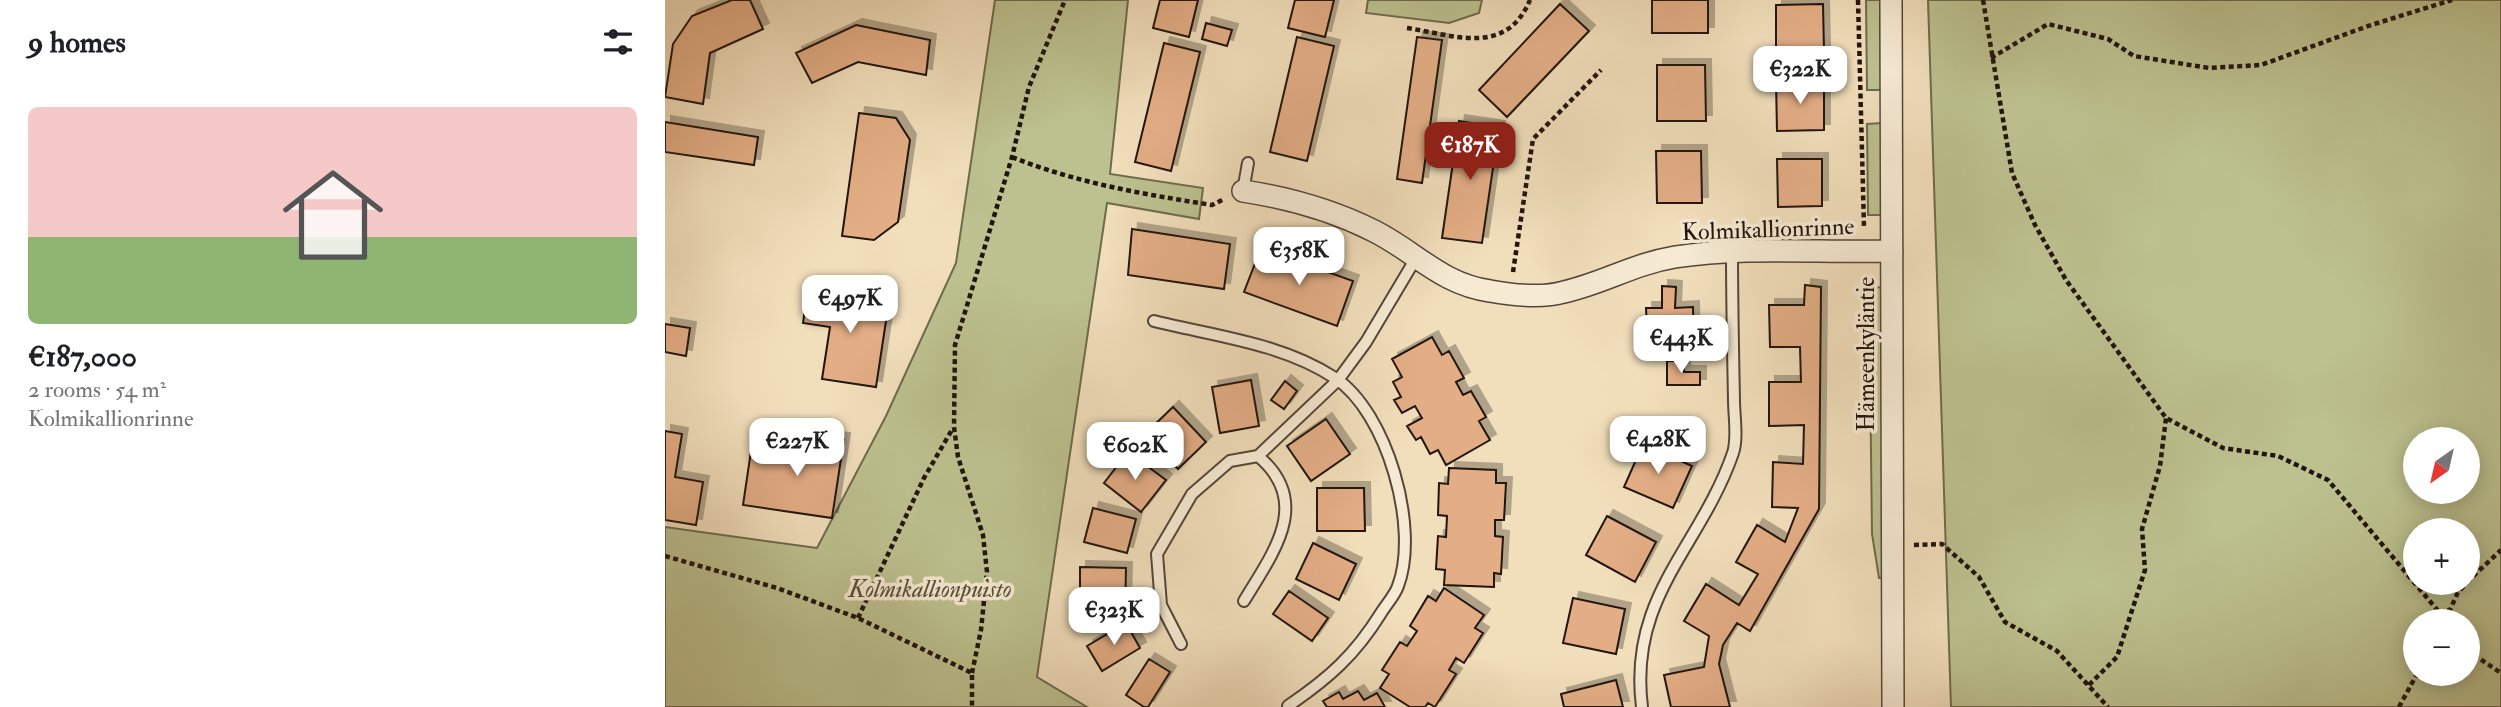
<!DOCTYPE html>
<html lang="en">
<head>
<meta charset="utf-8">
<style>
	body { margin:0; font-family:"IM FELL Double Pica",serif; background:#f2f2f2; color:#202124; height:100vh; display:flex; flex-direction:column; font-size:26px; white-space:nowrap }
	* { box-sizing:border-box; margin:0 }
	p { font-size:23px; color:#757577 }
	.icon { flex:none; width:38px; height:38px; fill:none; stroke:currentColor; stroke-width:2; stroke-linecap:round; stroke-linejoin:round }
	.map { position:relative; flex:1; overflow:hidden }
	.panel { display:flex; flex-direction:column; background:#fff; width:665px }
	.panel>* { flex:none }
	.needle { width:46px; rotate:214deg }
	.buttons { position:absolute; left:1738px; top:427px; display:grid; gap:14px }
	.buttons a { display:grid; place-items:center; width:77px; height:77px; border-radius:50%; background:#fff; box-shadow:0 4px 18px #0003; font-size:35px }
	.price { position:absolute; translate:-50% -60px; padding:0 16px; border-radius:14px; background:#fff; color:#222; font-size:23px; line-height:46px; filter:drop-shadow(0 2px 4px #0008) }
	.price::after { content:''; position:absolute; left:50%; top:42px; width:21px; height:16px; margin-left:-10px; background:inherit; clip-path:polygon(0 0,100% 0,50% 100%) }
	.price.active { background:#8f2418; color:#fff }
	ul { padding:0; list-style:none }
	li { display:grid; align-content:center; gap:14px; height:371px; padding:0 28px }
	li+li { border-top:2px solid #e0e0e0 }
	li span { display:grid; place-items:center; height:217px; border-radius:10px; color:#555 }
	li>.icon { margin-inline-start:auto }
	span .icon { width:126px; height:126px; fill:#fffc; stroke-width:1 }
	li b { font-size:30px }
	h2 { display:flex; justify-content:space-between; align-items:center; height:84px; padding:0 28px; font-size:30px }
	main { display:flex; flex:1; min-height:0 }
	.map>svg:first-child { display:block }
</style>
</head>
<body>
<main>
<section class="panel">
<h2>9 homes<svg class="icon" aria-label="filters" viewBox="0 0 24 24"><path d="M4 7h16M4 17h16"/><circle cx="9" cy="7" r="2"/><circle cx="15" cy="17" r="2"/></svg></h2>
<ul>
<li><span style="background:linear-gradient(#f6c9c9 60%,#8fb573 0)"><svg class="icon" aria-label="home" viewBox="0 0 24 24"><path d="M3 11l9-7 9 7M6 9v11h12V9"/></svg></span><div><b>€187,000</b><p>2 rooms · 54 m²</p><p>Kolmikallionrinne</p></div></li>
</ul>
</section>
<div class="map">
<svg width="1836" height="707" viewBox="0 0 1836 707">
	<defs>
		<filter id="shadow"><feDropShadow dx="6" dy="-6" stdDeviation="0" flood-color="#0004"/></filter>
	</defs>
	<rect width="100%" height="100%" fill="#f1debb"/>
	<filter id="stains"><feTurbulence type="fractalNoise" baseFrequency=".00286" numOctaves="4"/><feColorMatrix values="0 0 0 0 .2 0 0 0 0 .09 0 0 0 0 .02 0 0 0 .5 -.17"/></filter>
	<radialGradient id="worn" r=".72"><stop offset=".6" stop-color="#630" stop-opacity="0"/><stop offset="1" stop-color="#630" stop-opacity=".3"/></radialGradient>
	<path fill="#bcc18f" stroke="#6e6a4e" stroke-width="2" fill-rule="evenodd" d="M330,0H463L445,174L538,188L534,219L442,203L372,677L422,707H0V527L152,548L221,416L291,263Z
		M703,0H817L814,13L784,23L701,13Z
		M1201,0H1215L1216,90H1202Z
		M1263,0H1836V707H1286ZM1750,439H1802V492H1750ZM1750,530H1802V583H1750ZM1750,621H1802V674H1750Z
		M1217,123L1218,215H1203L1202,124Z
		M1218,287L1220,578H1214L1207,534L1204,288Z"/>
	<path fill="#e3ad85" stroke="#21140e" stroke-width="2" filter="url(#shadow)" d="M67,0H85L98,29L45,53L38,104L0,97L8,44L27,16Z
		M495,0H533L524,37L488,28Z
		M630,0H669L660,37L623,28Z
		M987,0H1043V33H987Z
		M895,4L924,31L842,117L814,90Z
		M1158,4L1159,51H1111V5Z
		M541,23L567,30L562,46L537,39Z
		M191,25L265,40L261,75L193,62L147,83L131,53Z
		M632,37L669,46L642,161L605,152Z
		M752,37L777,40L757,183L732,179Z
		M499,43L535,52L506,171L470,162Z
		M992,65H1040L1041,121H992Z
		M1111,82H1159V130L1112,131Z
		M194,113L231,118L245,140L233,222L209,240L177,236Z
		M794,121L834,127L817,243L777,238Z
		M0,122L93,137L89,165L0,152Z
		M991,151H1036L1037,203H992Z
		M1112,159H1157V206L1113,207Z
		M467,229L565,244L559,289L463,275Z
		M596,248L688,281L672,326L579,292Z
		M1140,285L1156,287L1154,509L1085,631L1072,623L1058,645L1054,664L1065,707H1006L999,675L1039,667L1044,636L1019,621L1041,584L1074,605L1093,574L1071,562L1092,525L1120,542L1133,508L1107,507L1108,462L1138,464L1139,425L1104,426V382H1136L1135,347H1105L1104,305H1139Z
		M997,286L1011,287L1010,308L1028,307L1029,347L983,348L981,308H997Z
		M143,289L224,301L211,387L157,379L165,327L138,323Z
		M0,324L25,328L21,356L0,352Z
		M767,337L777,355L784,351L799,378L791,382L798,395L806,391L821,417L814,421L825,440L781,465L773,450L765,454L756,437L751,440L742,426L757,418L750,406L737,413L729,400L736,397L728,382L737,377L727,359Z
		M1002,361H1019V372H1035V385H1002Z
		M586,380L594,426L555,433L547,387Z
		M620,381L632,391L619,409L606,400Z
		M508,407L541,442L513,469L480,434Z
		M661,419L685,454L646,481L622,446Z
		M0,431L17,434L10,477L38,482L31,525L0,520Z
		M135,433L179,439L167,518L78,505L86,451L132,457Z
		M978,444L1027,466L1008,508L959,487Z
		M463,452L501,480L476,512L439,483Z
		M784,468L831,470V483H841L839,520H830V536L838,537L836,574L829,573V587L779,585L780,570L771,569L773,536L781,537L782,516L773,515L774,483L783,484Z
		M652,488H699L700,531H652Z
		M428,508L471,519L462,553L419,542Z
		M942,516L991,542L970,582L921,555Z
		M648,543L691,564L674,600L631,579Z
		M415,567L461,568L460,611H415Z
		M779,588L819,615L810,628L818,633L799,663L791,658L784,670L791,674L770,707L763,703L760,707H745L715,688L724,674L717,670L735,642L742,646L752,631L745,626L763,596L771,601Z
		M624,591L663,618L647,641L608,614Z
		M908,598L960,609L951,654L898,643Z
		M461,623L475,648L437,671L422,646Z
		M484,659L505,672L483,707H479L461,695Z
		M951,680L958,707H899L896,694Z
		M693,691L699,700L712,693L720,707H662L658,701L674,692L678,699Z"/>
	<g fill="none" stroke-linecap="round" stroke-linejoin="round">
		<g stroke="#554639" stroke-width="14">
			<path id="lane" d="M578,191L583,163
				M489,321C549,336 617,343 670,378C722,412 755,528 733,586C730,595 721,605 716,613C690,655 664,678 623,706
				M579,601C608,553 648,502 593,456
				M516,644L496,605L492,554L527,494L565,461L593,456L673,380L701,342L751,258
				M977,707C963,596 1035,548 1068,453C1073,438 1069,416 1069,400C1068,350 1067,301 1067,251"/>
		</g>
		<g stroke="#554639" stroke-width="24">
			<path id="street" d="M1226,0L1228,707
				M578,191C624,198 667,210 709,231C751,252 776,284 825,291C847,295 878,298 899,292C939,283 968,264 1010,257C1082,246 1155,253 1227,251"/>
		</g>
		<path stroke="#21140e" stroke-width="4.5" stroke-dasharray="5 3.5" stroke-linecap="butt" d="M1193,0L1199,227
			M1318,0L1347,173L1370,225L1401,280L1501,418L1558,448L1613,456L1663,480L1774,612L1771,621
			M742,28C789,35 841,57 865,0
			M1326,58L1383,24L1443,39L1469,56L1544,68L1596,65L1703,26L1787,0
			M347,157C412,183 477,194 547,205L559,199
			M848,272L868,139L936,70
			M1249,545L1277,544L1314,577L1340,622L1392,651L1443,707
			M0,556L112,588L193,618L307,673V707
			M1802,582L1836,550
			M1774,612L1785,610L1793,592L1802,583
			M193,618L259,478L288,428
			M1802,650L1836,673
			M307,673L316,630L322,572L318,535L293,457L289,427L290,345L347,157L364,87L400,0
			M1424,685L1452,657L1480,570L1477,529L1495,466L1501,418
			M1734,707L1752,674"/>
		<use href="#lane" stroke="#f6ead3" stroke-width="10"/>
		<use href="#street" stroke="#f6ead3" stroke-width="21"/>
	</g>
	<g text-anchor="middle" stroke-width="7" stroke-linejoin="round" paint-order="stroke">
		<g font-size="24" fill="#21140e" stroke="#f6ead3">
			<text transform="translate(1103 229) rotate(-2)" y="8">Kolmikallionrinne</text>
			<text transform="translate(1201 354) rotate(-90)" y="8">Hämeenkyläntie</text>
		</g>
		<g font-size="24" font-style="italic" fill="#57513b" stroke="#f6ead3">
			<text x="265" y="597">Kolmikallionpuisto</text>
		</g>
	</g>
	<rect width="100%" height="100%" filter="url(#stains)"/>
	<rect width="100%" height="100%" fill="url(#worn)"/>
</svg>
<div class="buttons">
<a><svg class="needle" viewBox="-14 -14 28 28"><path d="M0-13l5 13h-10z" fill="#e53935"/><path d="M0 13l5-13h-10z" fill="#757577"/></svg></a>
<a>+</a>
<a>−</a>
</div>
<b class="price" style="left:1135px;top:106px">€322K</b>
<b class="price active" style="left:805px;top:182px">€187K</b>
<b class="price" style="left:634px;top:287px">€358K</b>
<b class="price" style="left:185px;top:335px">€497K</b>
<b class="price" style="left:1016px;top:375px">€443K</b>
<b class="price" style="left:993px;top:476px">€428K</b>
<b class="price" style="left:132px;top:478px">€227K</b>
<b class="price" style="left:470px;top:482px">€602K</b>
<b class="price" style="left:449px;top:647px">€323K</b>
</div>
</main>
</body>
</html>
